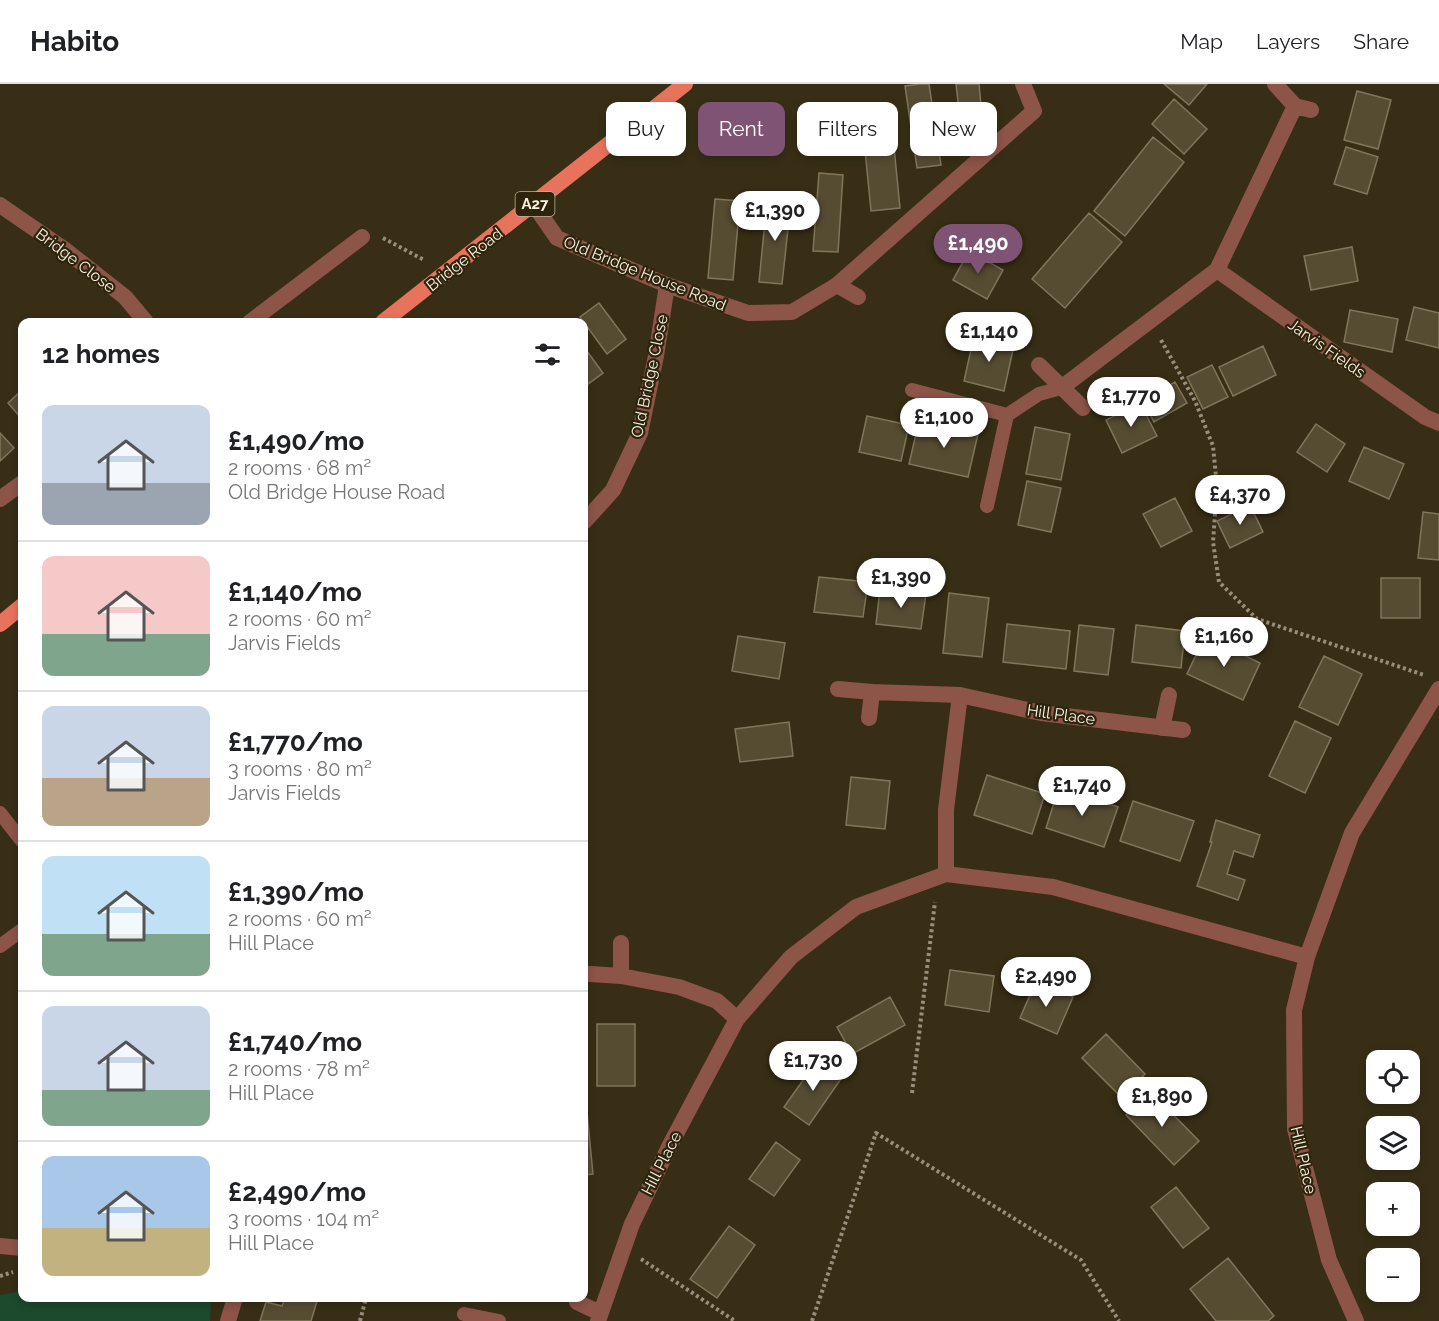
<!DOCTYPE html>
<html lang="en">
<head>
<meta charset="utf-8">
<style>
	body { margin:0; font-family:Raleway,sans-serif; background:#f6f6f6; color:#202124; height:100vh; display:flex; flex-direction:column; font-size:22px; white-space:nowrap }
	* { box-sizing:border-box; margin:0 }
	p { font-size:20px; color:#757577 }
	.icon { flex:none; width:33px; height:33px; fill:none; stroke:currentColor; stroke-width:2; stroke-linecap:round; stroke-linejoin:round }
	.map { position:relative; flex:1; overflow:hidden }
	.drawer { position:absolute; left:18px; top:234px; width:570px; height:984px; display:flex; flex-direction:column; background:#fff; border-radius:12px; box-shadow:0 3px 9px #0003 }
	.drawer>* { flex:none }
	.top-card { position:absolute; left:606px; top:18px; width:570px; height:54px; display:flex; gap:12px }
	.controls { position:absolute; left:1366px; top:966px; display:grid; gap:12px }
	.controls a { display:grid; place-items:center; width:54px; height:54px; border-radius:12px; background:#fff; box-shadow:0 3px 9px #0003; font-size:30px }
	.price { position:absolute; translate:-50% -51px; padding:0 14px; border-radius:21px; background:#fff; color:#222; font-size:20px; line-height:39px; filter:drop-shadow(0 2px 3px #0008) }
	.price::after { content:''; position:absolute; left:50%; top:36px; width:18px; height:14px; margin-left:-9px; background:inherit; clip-path:polygon(0 0,100% 0,50% 100%) }
	.price.active { background:#7f5373; color:#fff }
	ul { padding:0; list-style:none }
	li { display:flex; align-items:center; gap:18px; height:150px; padding:0 24px }
	li+li { border-top:2px solid #e0e0e0 }
	li span { display:grid; place-items:center; flex:none; width:168px; height:120px; border-radius:12px; color:#555 }
	li>.icon { margin-inline-start:auto }
	span .icon { width:72px; height:72px; fill:#fffc; stroke-width:1 }
	li b { font-size:26px }
	h2 { display:flex; justify-content:space-between; align-items:center; height:72px; padding:0 24px; font-size:26px }
	.chip { padding:0 21px; border-radius:12px; background:#fff; box-shadow:0 3px 9px #0003; font-size:21px; line-height:54px }
	.chip.active { background:#7f5373; color:#fff }
	header { display:flex; align-items:center; gap:36px; box-sizing:border-box; height:84px; padding:0 30px; background:#fff; border-bottom:2px solid #e0e0e0 }
	header strong { font-size:28px }
	nav { display:flex; gap:33px; margin-inline-start:auto; font-size:21px }
	.map>svg:first-child { display:block }
</style>
</head>
<body>
<header>
<strong>Habito</strong>
<nav><a>Map</a><a>Layers</a><a>Share</a></nav>
</header>
<div class="map">
<svg width="1439" height="1237" viewBox="0 0 1439 1237">
	<rect width="100%" height="100%" fill="#372e15"/>
	<path fill="#1c4a2c" d="M22,1207V1214H211L210,1237H0V1211Z"/>
	<path fill="#554c32" stroke="#80765a" stroke-width="1.5" d="M920,0H929L941,81L917,84L905,2Z
		M956,0H979L983,42L961,44Z
		M1164,0H1207L1189,21Z
		M1357,7L1391,16L1378,65L1344,56Z
		M1174,15L1207,45L1184,70L1152,40Z
		M890,22L900,124L871,127L861,25Z
		M1153,53L1184,78L1125,152L1094,127Z
		M1346,63L1378,73L1367,110L1334,100Z
		M819,89L843,91L838,168L813,167Z
		M715,115L740,117L733,196L708,194Z
		M767,116L791,118L782,200L759,198Z
		M1089,129L1122,158L1065,224L1032,195Z
		M1352,163L1358,197L1311,206L1304,172Z
		M969,167L1003,186L987,215L953,196Z
		M599,219L626,255L607,270L580,233Z
		M1414,223L1439,229V264L1406,256Z
		M1350,226L1398,235L1392,268L1344,258Z
		M974,252L1014,261L1004,307L964,297Z
		M1263,262L1276,291L1233,312L1219,283Z
		M584,263L603,289L584,303Z
		M1212,281L1228,313L1203,325L1187,293Z
		M1175,298L1187,319L1154,338L1142,316Z
		M22,306V335L8,319Z
		M1140,319L1157,352L1122,369L1106,336Z
		M867,332L909,341L901,377L859,368Z
		M919,337L978,350L968,393L909,380Z
		M1316,340L1345,360L1327,388L1297,368Z
		M1035,343L1070,350L1061,396L1026,390Z
		M0,349L14,364L0,377Z
		M1364,363L1404,380L1389,415L1349,397Z
		M1027,397L1061,404L1051,448L1018,441Z
		M1175,414L1192,447L1161,463L1143,430Z
		M1250,421L1263,448L1230,464L1217,437Z
		M1423,428L1439,430V476L1418,474Z
		M819,493L868,498L863,533L814,528Z
		M1381,494H1420V534H1381Z
		M880,505L926,510L921,545L876,540Z
		M949,509L989,514L982,573L943,569Z
		M1007,540L1070,547L1066,585L1003,578Z
		M1079,541L1114,545L1108,591L1074,587Z
		M1136,541L1185,547L1181,584L1132,578Z
		M738,552L785,559L779,595L732,587Z
		M1205,552L1260,579L1243,616L1187,590Z
		M1324,572L1362,590L1338,641L1299,623Z
		M1295,637L1331,654L1305,709L1269,692Z
		M789,638L793,672L740,678L735,645Z
		M987,691L1045,710L1032,750L974,731Z
		M851,693L890,697L885,745L846,741Z
		M1059,703L1118,723L1104,763L1046,744Z
		M1133,717L1194,737L1180,777L1120,757Z
		M1216,736L1260,751L1253,773L1234,767L1227,790L1245,796L1238,816L1197,802L1212,758H1210Z
		M950,886L994,892L989,928L945,921Z
		M1036,897L1073,913L1057,950L1020,934Z
		M890,913L905,941L852,970L837,943Z
		M597,940H635V1002H597Z
		M1106,950L1145,990L1122,1014L1082,974Z
		M818,975L843,992L809,1041L784,1023Z
		M1150,1007L1199,1057L1174,1081L1126,1031Z
		M584,1028H587L593,1090L584,1091Z
		M776,1058L800,1076L774,1112L749,1095Z
		M1176,1103L1209,1144L1183,1164L1151,1123Z
		M729,1142L755,1161L717,1214L690,1195Z
		M1228,1174L1274,1232L1268,1237H1216L1190,1205Z
		M285,1214H318L311,1237H260L266,1218L282,1222Z"/>
	<g fill="none" stroke-linecap="round" stroke-linejoin="round">
		<path stroke="#978f7b" stroke-width="4" stroke-dasharray="3 3" stroke-linecap="butt" d="M383,154L424,176
			M1161,256L1195,317L1213,362L1217,403L1213,458L1219,498L1257,535L1424,591
			M912,1009L935,818
			M641,1175L735,1237
			M0,1192L13,1188
			M360,1237L366,1214
			M812,1237L876,1049L1081,1176L1119,1237"/>
		<path stroke="#8d5448" stroke-width="14" d="M912,306L1007,331
			M987,422L1007,331L1039,310L1061,304
			M0,729L22,757
			M0,862L22,846
			M464,1230L499,1237"/>
		<path stroke="#8d5448" stroke-width="16" d="M1275,0L1295,22L1311,26
			M0,121L64,165L125,213L146,238
			M534,121L557,154L667,201L748,229L792,228L837,201L1034,27L1023,0
			M1217,186L1425,333L1439,339
			M837,201L858,213
			M250,238L362,153
			M1039,281L1083,324
			M1061,304L1217,186L1295,22
			M0,415L22,399
			M584,438L613,406L640,349L656,272L667,201
			M838,605L872,608L960,611L1041,629L1183,646
			M869,634L872,608
			M1162,644L1169,611
			M946,790V726L960,611
			M590,890L621,892L679,903L717,917L737,935
			M621,892V859
			M0,1162L22,1164
			M577,1218L600,1229
			M228,1237L234,1217
			M598,1237L632,1140L670,1061L737,935L791,873L856,823L946,790L1053,803L1307,873
			M1356,1237L1329,1176L1295,1045L1294,926L1307,873L1352,749L1439,605"/>
		<path stroke="#e8735c" stroke-width="16" d="M383,238L685,0
			M0,540L22,522"/>
	</g>
	<g text-anchor="middle" stroke-width="4.5" stroke-linejoin="round" paint-order="stroke">
		<rect fill="#2d240b" stroke="#bbb4a2" stroke-width="1.5" x="515.5" y="108" width="39" height="24" rx="4.5"/>
		<g font-size="15" font-weight="bold" fill="#f8f2e3">
			<text x="535" y="125">A27</text>
		</g>
		<g font-size="16" fill="#f8f2e3" stroke="#2d240b">
			<text transform="translate(464 175) rotate(-38)" y="6">Bridge Road</text>
			<text transform="translate(76 176) rotate(37)" y="6">Bridge Close</text>
			<text transform="translate(645 189) rotate(22)" y="6">Old Bridge House Road</text>
			<text transform="translate(1327 264) rotate(35)" y="6">Jarvis Fields</text>
			<text transform="translate(649 292) rotate(-78)" y="6">Old Bridge Close</text>
			<text transform="translate(1061 630) rotate(8)" y="6">Hill Place</text>
			<text transform="translate(1304 1076) rotate(77)" y="6">Hill Place</text>
			<text transform="translate(661 1079) rotate(-63)" y="6">Hill Place</text>
		</g>
	</g>
</svg>
<div class="controls">
<a><svg class="icon" aria-label="locate" viewBox="0 0 24 24"><circle cx="12" cy="12" r="6"/><path d="M12 2v4M12 18v4M2 12h4M18 12h4"/></svg></a>
<a><svg class="icon" aria-label="layers" viewBox="0 0 24 24"><path d="M12 4l9 5-9 5-9-5zM3 14l9 5 9-5"/></svg></a>
<a>+</a>
<a>−</a>
</div>
<b class="price" style="left:775px;top:158px">£1,390</b>
<b class="price active" style="left:978px;top:191px">£1,490</b>
<b class="price" style="left:989px;top:279px">£1,140</b>
<b class="price" style="left:1131px;top:344px">£1,770</b>
<b class="price" style="left:944px;top:365px">£1,100</b>
<b class="price" style="left:1240px;top:442px">£4,370</b>
<b class="price" style="left:901px;top:525px">£1,390</b>
<b class="price" style="left:1224px;top:584px">£1,160</b>
<b class="price" style="left:1082px;top:733px">£1,740</b>
<b class="price" style="left:1046px;top:924px">£2,490</b>
<b class="price" style="left:813px;top:1008px">£1,730</b>
<b class="price" style="left:1162px;top:1044px">£1,890</b>
<div class="top-card">
<a class="chip">Buy</a>
<a class="chip active">Rent</a>
<a class="chip">Filters</a>
<a class="chip">New</a>
</div>
<section class="drawer">
<h2>12 homes<svg class="icon" aria-label="filters" viewBox="0 0 24 24"><path d="M4 7h16M4 17h16"/><circle cx="9" cy="7" r="2"/><circle cx="15" cy="17" r="2"/></svg></h2>
<ul>
<li><span style="background:linear-gradient(#c9d6e8 65%,#9aa5b1 0)"><svg class="icon" aria-label="home" viewBox="0 0 24 24"><path d="M3 11l9-7 9 7M6 9v11h12V9"/></svg></span><div><b>£1,490/mo</b><p>2 rooms · 68 m²</p><p>Old Bridge House Road</p></div></li>
<li><span style="background:linear-gradient(#f6c9c9 65%,#7fa58c 0)"><svg class="icon" aria-label="home" viewBox="0 0 24 24"><path d="M3 11l9-7 9 7M6 9v11h12V9"/></svg></span><div><b>£1,140/mo</b><p>2 rooms · 60 m²</p><p>Jarvis Fields</p></div></li>
<li><span style="background:linear-gradient(#c9d6e8 60%,#b9a48a 0)"><svg class="icon" aria-label="home" viewBox="0 0 24 24"><path d="M3 11l9-7 9 7M6 9v11h12V9"/></svg></span><div><b>£1,770/mo</b><p>3 rooms · 80 m²</p><p>Jarvis Fields</p></div></li>
<li><span style="background:linear-gradient(#bfe0f5 65%,#7fa58c 0)"><svg class="icon" aria-label="home" viewBox="0 0 24 24"><path d="M3 11l9-7 9 7M6 9v11h12V9"/></svg></span><div><b>£1,390/mo</b><p>2 rooms · 60 m²</p><p>Hill Place</p></div></li>
<li><span style="background:linear-gradient(#c9d6e8 70%,#7fa58c 0)"><svg class="icon" aria-label="home" viewBox="0 0 24 24"><path d="M3 11l9-7 9 7M6 9v11h12V9"/></svg></span><div><b>£1,740/mo</b><p>2 rooms · 78 m²</p><p>Hill Place</p></div></li>
<li><span style="background:linear-gradient(#a9c7e8 60%,#c2b280 0)"><svg class="icon" aria-label="home" viewBox="0 0 24 24"><path d="M3 11l9-7 9 7M6 9v11h12V9"/></svg></span><div><b>£2,490/mo</b><p>3 rooms · 104 m²</p><p>Hill Place</p></div></li>
</ul>
</section>
</div>
</body>
</html>
